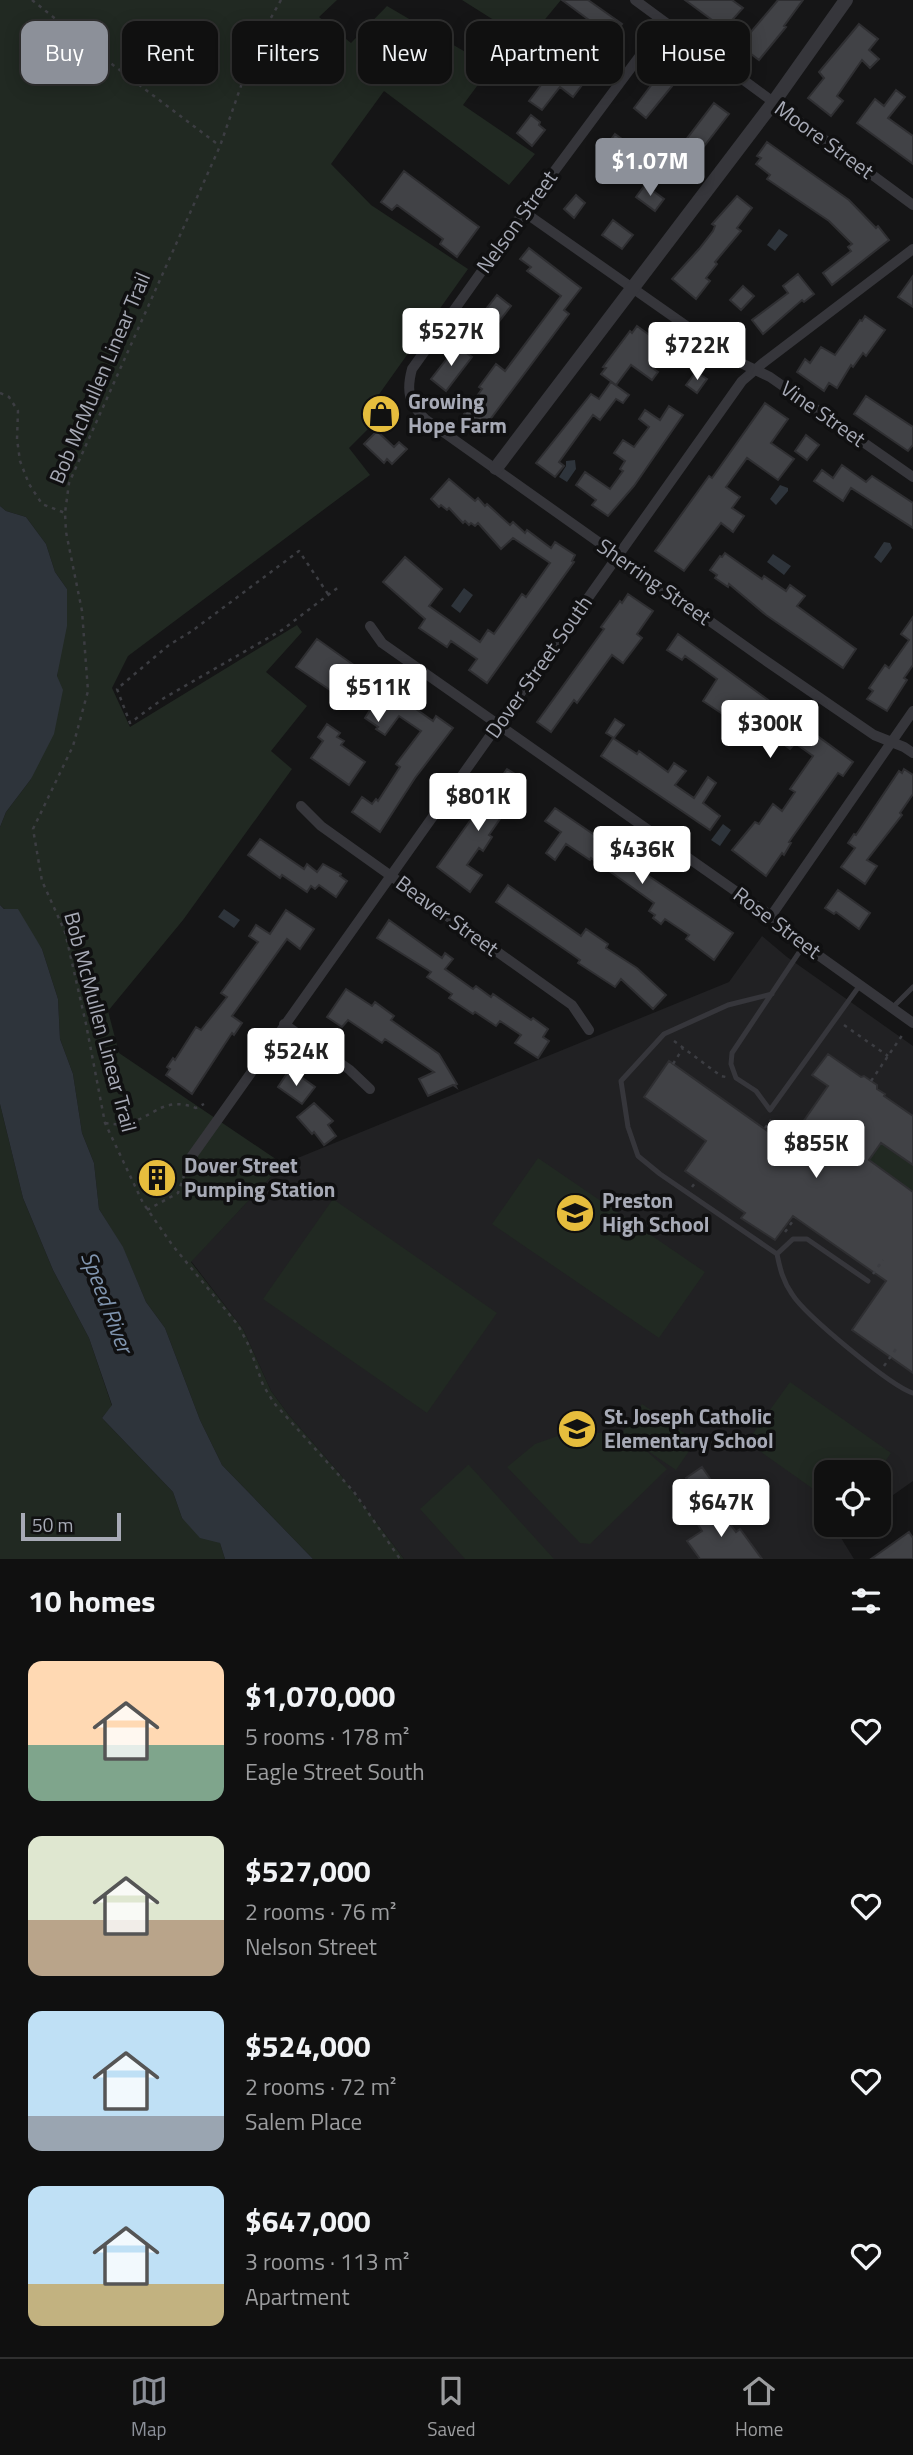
<!DOCTYPE html>
<html lang="en">
<head>
<meta charset="utf-8">
<style>
	body { margin:0; font-family:"Titillium Web",sans-serif; background:#191919; color:#f1f3f6; height:100vh; display:flex; flex-direction:column; font-size:26px; white-space:nowrap }
	* { box-sizing:border-box; margin:0 }
	p { font-size:23px; color:#9c9d9f }
	.icon { flex:none; width:38px; height:38px; fill:none; stroke:currentColor; stroke-width:2; stroke-linecap:round; stroke-linejoin:round }
	.map { position:relative; height:1559px; overflow:hidden }
	.panel { display:flex; flex-direction:column; background:#101010; flex:1 }
	.panel>* { flex:none }
	.banner { position:absolute; left:21px; top:21px; width:872px; height:63px; display:flex; gap:14px }
	.buttons { position:absolute; left:814px; top:1460px; display:grid; gap:14px }
	.buttons a { display:grid; place-items:center; width:77px; height:77px; border-radius:14px; background:#101010; box-shadow:0 4px 18px #0003,0 0 0 2px #303030; font-size:35px }
	.scale { position:absolute; left:21px; bottom:18px; width:100px; box-sizing:border-box; padding-left:7px; border:4px solid #a7aab6; border-top:0; font-size:19px; line-height:24px; white-space:nowrap; color:#a7aab6; -webkit-text-stroke:5px #101011; paint-order:stroke }
	.price { position:absolute; translate:-50% -60px; padding:0 16px; border-radius:7px; background:#fff; color:#222; font-size:23px; line-height:46px; filter:drop-shadow(0 2px 4px #0008) }
	.price::after { content:''; position:absolute; left:50%; top:42px; width:21px; height:16px; margin-left:-10px; background:inherit; clip-path:polygon(0 0,100% 0,50% 100%) }
	.price.active { background:#8c9099; color:#fff }
	ul { padding:0; list-style:none }
	li { display:flex; align-items:center; gap:21px; height:175px; padding:0 28px }
	li span { display:grid; place-items:center; flex:none; width:196px; height:140px; border-radius:14px; color:#555 }
	li>.icon { margin-inline-start:auto }
	span .icon { width:84px; height:84px; fill:#fffc; stroke-width:1 }
	li b { font-size:30px }
	h2 { display:flex; justify-content:space-between; align-items:center; height:84px; padding:0 28px; font-size:30px }
	.chip { padding:0 24px; border-radius:14px; background:#101010; box-shadow:0 4px 18px #0003,0 0 0 2px #303030; font-size:24px; line-height:63px }
	.chip.active { background:#8c9099; color:#fff }
	.tabs { display:flex; justify-content:space-around; align-items:center; height:98px; border-top:2px solid #303030; background:#101010; font-size:19px; color:#9c9d9f }
	.tabs a { display:grid; justify-items:center; gap:4px }
	.tabs .active { color:#8c9099 }
	.map>svg:first-child { display:block }
</style>
</head>
<body>
<div class="map">
<svg width="913" height="1559" viewBox="0 0 913 1559">
	<rect width="100%" height="100%" fill="#151516"/>
	<path fill="#212123" d="M762,936L787,957L913,1046V1481L879,1505L878,1472H826V1524H850L838,1533L854,1559H404L340,1474L288,1414L271,1391L243,1329L191,1261L283,1164L729,982Z"/>
	<path fill="#212922" d="M0,0H337L319,17L351,43L387,6L491,67L463,105L535,154L509,185L384,91L331,164L371,205L468,269L370,407L378,419L349,448L370,475L128,656L112,688L130,727L297,625L302,632L266,672L307,706L271,751L292,769L183,920L108,1011L119,1053L283,1164L191,1262L243,1329L271,1391L288,1414L340,1474L404,1559H313L222,1465L200,1420L165,1328L146,1302L123,1248L99,1209L94,1163L82,1133L73,1074L60,1039L58,999L42,949L32,934L0,905V827L6,812L31,779L57,677L67,589L55,572L46,544L26,517L6,511L0,506Z
		M462,0H561L527,41Z
		M0,1104L23,1198L53,1270L89,1338L112,1406L102,1418L173,1492L182,1518L220,1543L225,1559H0Z
		M881,1143L913,1165V1192L869,1161Z
		M538,1158L705,1272L659,1338L492,1224Z
		M333,1199L497,1313L427,1413L263,1299Z
		M790,1382L891,1453L878,1472H826V1498L747,1442Z
		M642,1404L696,1441L676,1470L642,1447L667,1469L590,1544L580,1543L507,1467L535,1444L569,1432L606,1433L639,1445L622,1433Z
		M468,1465H469L554,1559H465L420,1509Z"/>
	<path fill="#2e343b" d="M779,229L788,235L775,251L767,245Z
		M575,460L576,469L567,482L559,477L566,466V461Z
		M780,485L788,488V491L776,505L770,499Z
		M0,506L6,511L26,517L46,544L55,572L67,589V626L57,676L63,690L54,734L31,779L6,812L0,827Z
		M884,542L890,543L892,548L881,563L874,557Z
		M773,554L791,566L784,575L767,562Z
		M464,588L473,595L460,613L451,606Z
		M723,824L731,830L720,846L711,840Z
		M0,905L4,909H18L42,949L58,999L60,1039L73,1074L82,1133L94,1163L99,1209L123,1247L146,1302L165,1328L200,1420L222,1465L313,1559H225L220,1543L200,1538L182,1518L173,1492L102,1418L112,1405L89,1338L53,1270L23,1198L0,1104Z
		M224,909L240,920L234,928L218,917Z"/>
	<path fill="#414246" stroke="#2f2f32" stroke-width="2" d="M562,0H588L622,24L612,37Z
		M685,0H732L743,8L733,19L751,32L778,0H803L784,26L786,27L759,60L729,37L731,34Z
		M859,24L878,39L869,50L879,59L870,68L862,60L837,96L843,101L831,116L808,98L824,78L819,72Z
		M566,31L578,39L572,49L560,41Z
		M579,50L597,65L573,97L560,87L542,110L529,101L547,77L545,75L552,67L561,74Z
		M668,63L682,74L646,118L634,108Z
		M896,90L905,97L888,118L913,136V164L857,123L875,99L884,106Z
		M714,103L729,114L678,180L650,159L661,144L675,154Z
		M531,115L540,122L539,125L545,130L532,146L517,133Z
		M615,134L626,142L614,160L602,152Z
		M767,142L849,200L876,228L878,226L889,240L832,285L823,273L851,251L848,247L852,244L829,221L767,179L770,175L756,164L761,158L757,156Z
		M404,171L479,227L457,257L440,244L443,239L397,205L392,210L381,202Z
		M645,185L664,199L655,211L636,197Z
		M576,195L585,203L574,218L564,209Z
		M737,196L752,208L737,228L741,231L715,262L717,264L706,278L710,281L696,299L672,279L699,249L713,231L715,226L712,224Z
		M613,220L633,235L622,249L602,235Z
		M529,248L581,288L564,310L569,314L483,429L464,414L482,389L479,387L496,364L505,371L561,296L527,271L531,267L520,259Z
		M798,274L814,294L804,302L802,300L763,334L752,320L788,293L783,286Z
		M913,276V307L898,297Z
		M743,286L754,296L741,310L730,300Z
		M497,295L511,306L490,333L476,322Z
		M865,316L885,330L866,356L863,353L853,367L851,365L837,388L829,383L824,391L797,372L805,359L810,363L821,347L835,355L860,320L862,321Z
		M637,326L666,347L651,367L658,372L652,380L631,365L616,385L601,374L606,368L603,367L630,331L632,333Z
		M457,346L472,357L446,391L431,379Z
		M696,372L707,379L697,393L686,385Z
		M611,382L629,395L623,403L616,399L600,420L593,415L559,462L564,466L555,477L536,463L591,394L599,399Z
		M866,396L913,427V445L908,451L854,414Z
		M765,403L788,419L771,443L794,459L778,480L747,458L726,487L740,497L732,508L744,516L733,532L721,523L684,571L655,551L709,476L712,478Z
		M669,406L683,415L634,486L608,516L592,505L596,500L576,485L585,472L610,489L623,471L620,469L625,461L614,453L623,440L634,447L649,427L639,419L645,410L660,420Z
		M377,431L394,447L399,442L407,449L392,464L387,459L384,463L364,444Z
		M806,435L819,445L807,460L795,451Z
		M842,465L866,482L872,476L913,503V528L851,488L843,501L814,481L822,470L833,478Z
		M449,479L475,501L478,498L485,506L487,504L510,525L513,522L525,533L527,530L551,548L555,542L575,555L572,561L574,562L487,683L469,670L477,659L451,641L447,647L419,628L425,619L383,582L405,557L442,589L429,606L480,642L488,630L494,634L522,594L526,597L550,563L513,538L501,549L478,523L475,526L471,523L469,525L465,521L463,523L449,508L447,510L441,505L439,507L431,499Z
		M725,553L762,579L764,576L786,591L790,585L805,596L797,606L856,649L843,668L766,615L729,584L728,587L715,578L717,575L710,570L720,556L722,557Z
		M628,594L653,611L637,634L642,638L623,663L612,655L577,703L574,700L551,732L537,722L604,629L601,627L620,601L622,603Z
		M913,617V665L904,678L907,680L887,711L867,699L873,691L869,688L885,665L889,668L909,640L901,634Z
		M678,634L853,762L843,776L838,773L791,839L789,842L791,843L784,855L782,853L766,876L732,850L755,822L759,824L773,804L782,811L795,792L790,789L813,756L795,743L790,749L782,743L783,741L757,722L761,715L745,704L733,721L703,701L717,679L685,656L682,660L667,650Z
		M317,639L433,721L436,716L453,728L415,778L380,832L352,812L362,797L372,804L376,799L378,801L400,767L396,764L421,731L399,716L385,735L376,729L378,727L365,718L370,710L337,687L333,692L296,667Z
		M615,719L624,725L614,738L606,733Z
		M327,724L340,733L337,737L344,741L341,745L365,762L349,785L311,758L323,741L318,737Z
		M613,738L637,754L639,751L668,772L674,763L686,771L675,785L694,798L708,777L716,783L703,803L720,816L710,830L601,756Z
		M507,769L523,779L499,814L502,816L489,835L492,837L483,851L479,848L467,865L482,875L470,892L437,867Z
		M904,769L913,775V794L900,813L902,815L867,860L877,866L865,884L841,867L855,848L848,843L854,834L856,835L899,771L902,773Z
		M555,808L596,836L594,839L733,933L714,960L686,939L689,935L665,919L661,924L653,918L655,915L649,911L654,903L591,858L590,860L566,844L555,860L546,853L561,832L545,821Z
		M260,839L304,869L307,864L317,872L323,864L341,874L340,876L347,881L336,897L319,885L315,889L311,886L307,892L282,875L280,878L248,855Z
		M508,885L581,936L586,929L608,944L606,948L637,968L666,995L653,1009L621,979L615,987L578,963L580,960L570,953L496,902Z
		M838,890L870,913L859,929L836,912L834,914L825,908Z
		M286,910L314,929L300,949L287,939L232,1016L242,1023L234,1035L232,1033L192,1094L166,1075L170,1069L167,1067L173,1058L175,1060L196,1027L201,1030L227,997L221,993L258,942L249,936L256,925L270,934Z
		M389,920L442,958L445,953L453,959L445,969L473,989L476,986L491,997L493,994L531,1020L533,1018L548,1029L543,1037L549,1041L538,1058L515,1043L521,1035L500,1021L496,1026L475,1012L473,1014L449,998L452,994L427,977L431,972L377,938Z
		M346,989L372,1006L375,1002L394,1016L391,1020L439,1054L457,1084L455,1085L456,1087L453,1085L428,1096L419,1079L434,1072L385,1039L382,1043L348,1020L342,1027L327,1017Z
		M828,1054L861,1077L864,1076L877,1085V1089L885,1094L884,1096L913,1116V1165L881,1143L869,1160L913,1192V1373L852,1330L886,1281L793,1216L775,1240L741,1218L745,1213L685,1171L706,1141L644,1097L669,1061L776,1137L787,1121L798,1129L828,1086L812,1075Z
		M288,1072L299,1080L301,1077L315,1087L302,1104L278,1087Z
		M314,1103L333,1121L328,1125L336,1136L324,1145L314,1132L312,1134L297,1117Z
		M164,1163L172,1184L149,1193L141,1172Z
		M702,1467L711,1480L695,1491L686,1478Z
		M716,1505L736,1532L740,1529L762,1559H700L687,1541L702,1531L697,1523L702,1519L700,1516Z
		M909,1532L913,1538V1559H871Z"/>
	<g fill="none" stroke-linecap="round" stroke-linejoin="round">
		<path stroke="#3c3d42" stroke-width="2.5" stroke-dasharray="3.5 5" stroke-linecap="butt" d="M32,0L113,65L220,146
			M281,0L255,46L220,146L69,483L65,513L66,532L82,611L88,691L73,746L33,829L42,881L65,932L86,1024L105,1123L143,1203L173,1246L238,1325L249,1346L263,1385L274,1403L354,1492L400,1559
			M0,393L9,397L18,411L17,439L20,461L29,484L42,504L65,513
			M328,594L299,551L192,631L169,645L117,689L130,723L164,698L282,630L340,586
			M844,1025L888,1056
			M674,1041L721,1076L726,1077
			M673,1064L683,1048
			M871,1081L903,1034
			M105,1123C115,1124 125,1126 133,1122C158,1112 167,1097 196,1108L204,1104
			M765,1128L771,1120
			M692,1187L697,1180
			M147,1210L178,1193L185,1173
			M785,1232L795,1218
			M873,1274L883,1260
			M884,1366L896,1349"/>
		<path stroke="#36363b" stroke-width="5" d="M804,945L732,1053L731,1064L736,1078L756,1091L770,1110L860,985
			M772,994L728,1005L664,1034L621,1081L628,1127L638,1156L660,1174L777,1254C780,1269 783,1281 792,1294C805,1315 892,1387 913,1393
			M893,1007L913,987
			M777,1254L793,1239H807L868,1281"/>
		<path stroke="#36363b" stroke-width="10" d="M635,0L913,205
			M665,22L524,212L412,369C406,391 409,404 425,419L759,656L874,735L904,747L913,753
			M524,212L735,360L770,377L913,477
			M370,626L382,643L771,916L804,945L913,1023
			M301,806L321,826L572,1005L589,1030
			M771,916L913,711
			M284,1024L350,1070L370,1089
			M187,1163L742,381L763,363L913,249"/>
		<path stroke="#36363b" stroke-width="14" d="M496,468L773,103L846,0"/>
	</g>
	<defs>
		<g id="shop-disc" transform="scale(2.0125)"><circle r="9.5" fill="#e6bd3d" stroke="#101011"/><path d="M-5-2.5h2.3a2.7 3.5 0 0 1 5.4 0H5L5.5 6h-11ZM-1.5-2.5h3a1.5 2.3 0 0 0-3 0Z" fill="#111"/></g>
		<g id="building-disc" transform="scale(2.0125)"><circle r="9.5" fill="#e6bd3d" stroke="#101011"/><path d="M-4-6H4V6H1V3H-1V6H-4ZM-2.5-4.3h1.7v1.8h-1.7ZM.8-4.3h1.7v1.8H.8ZM-2.5-1h1.7V.8h-1.7ZM.8-1h1.7V.8H.8Z" fill="#111"/></g>
		<g id="school-disc" transform="scale(2.0125)"><circle r="9.5" fill="#e6bd3d" stroke="#101011"/><path d="M0-5L7-2L0 1L-7-2ZM-4 1L0 2.5L4 1V4Q0 6-4 4Z" fill="#111"/></g>
	</defs>
	<g fill-rule="evenodd">
		<use href="#shop-disc" x="381" y="414"/>
		<use href="#building-disc" x="157" y="1178"/>
		<use href="#school-disc" x="575" y="1213"/>
		<use href="#school-disc" x="577" y="1429"/>
	</g>
	<g text-anchor="middle" stroke-width="7" stroke-linejoin="round" paint-order="stroke">
		<g font-size="21" fill="#a7aab6" stroke="#101011">
			<text transform="translate(824 140) rotate(36)" y="7">Moore Street</text>
			<text transform="translate(517 222) rotate(-54)" y="7">Nelson Street</text>
			<text transform="translate(100 378) rotate(-67)" y="7">Bob McMullen Linear Trail</text>
			<text transform="translate(823 414) rotate(35)" y="7">Vine Street</text>
			<text transform="translate(654 582) rotate(35)" y="7">Sherring Street</text>
			<text transform="translate(539 667) rotate(-55)" y="7">Dover Street South</text>
			<text transform="translate(447 916) rotate(36)" y="7">Beaver Street</text>
			<text transform="translate(777 923) rotate(37)" y="7">Rose Street</text>
			<text transform="translate(100 1022) rotate(75)" y="7">Bob McMullen Linear Trail</text>
		</g>
		<g font-size="21" font-weight="bold" fill="#a7aab6" stroke="#101011" text-anchor="start">
			<text x="408" y="409">Growing<tspan x="408" dy="24">Hope Farm</tspan></text>
			<text x="184" y="1173">Dover Street<tspan x="184" dy="24">Pumping Station</tspan></text>
			<text x="602" y="1208">Preston<tspan x="602" dy="24">High School</tspan></text>
			<text x="604" y="1424">St. Joseph Catholic<tspan x="604" dy="24">Elementary School</tspan></text>
		</g>
		<g font-size="23" font-style="italic" fill="#8095af" stroke="#101011">
			<text transform="translate(107 1302) rotate(69)" y="8">Speed River</text>
		</g>
	</g>
</svg>
<div class="buttons">
<a><svg class="icon" aria-label="locate" viewBox="0 0 24 24"><circle cx="12" cy="12" r="6"/><path d="M12 2v4M12 18v4M2 12h4M18 12h4"/></svg></a>
</div>
<div class="scale">50 m</div>
<b class="price active" style="left:650px;top:198px">$1.07M</b>
<b class="price" style="left:451px;top:368px">$527K</b>
<b class="price" style="left:697px;top:382px">$722K</b>
<b class="price" style="left:378px;top:724px">$511K</b>
<b class="price" style="left:770px;top:760px">$300K</b>
<b class="price" style="left:478px;top:833px">$801K</b>
<b class="price" style="left:642px;top:886px">$436K</b>
<b class="price" style="left:296px;top:1088px">$524K</b>
<b class="price" style="left:816px;top:1180px">$855K</b>
<b class="price" style="left:721px;top:1539px">$647K</b>
<div class="banner">
<a class="chip active">Buy</a>
<a class="chip">Rent</a>
<a class="chip">Filters</a>
<a class="chip">New</a>
<a class="chip">Apartment</a>
<a class="chip">House</a>
</div>
</div>
<section class="panel">
<h2>10 homes<svg class="icon" aria-label="filters" viewBox="0 0 24 24"><path d="M4 7h16M4 17h16"/><circle cx="9" cy="7" r="2"/><circle cx="15" cy="17" r="2"/></svg></h2>
<ul>
<li><span style="background:linear-gradient(#ffd9b3 60%,#7fa58c 0)"><svg class="icon" aria-label="home" viewBox="0 0 24 24"><path d="M3 11l9-7 9 7M6 9v11h12V9"/></svg></span><div><b>$1,070,000</b><p>5 rooms · 178 m²</p><p>Eagle Street South</p></div><svg class="icon" aria-label="heart" viewBox="0 0 24 24"><path d="M12 20l-8-8c-3-5 5-10 8-4 3-6 11-1 8 4z"/></svg></li>
<li><span style="background:linear-gradient(#dfe7d0 60%,#b9a48a 0)"><svg class="icon" aria-label="home" viewBox="0 0 24 24"><path d="M3 11l9-7 9 7M6 9v11h12V9"/></svg></span><div><b>$527,000</b><p>2 rooms · 76 m²</p><p>Nelson Street</p></div><svg class="icon" aria-label="heart" viewBox="0 0 24 24"><path d="M12 20l-8-8c-3-5 5-10 8-4 3-6 11-1 8 4z"/></svg></li>
<li><span style="background:linear-gradient(#bfe0f5 75%,#9aa5b1 0)"><svg class="icon" aria-label="home" viewBox="0 0 24 24"><path d="M3 11l9-7 9 7M6 9v11h12V9"/></svg></span><div><b>$524,000</b><p>2 rooms · 72 m²</p><p>Salem Place</p></div><svg class="icon" aria-label="heart" viewBox="0 0 24 24"><path d="M12 20l-8-8c-3-5 5-10 8-4 3-6 11-1 8 4z"/></svg></li>
<li><span style="background:linear-gradient(#bfe0f5 70%,#c2b280 0)"><svg class="icon" aria-label="home" viewBox="0 0 24 24"><path d="M3 11l9-7 9 7M6 9v11h12V9"/></svg></span><div><b>$647,000</b><p>3 rooms · 113 m²</p><p>Apartment</p></div><svg class="icon" aria-label="heart" viewBox="0 0 24 24"><path d="M12 20l-8-8c-3-5 5-10 8-4 3-6 11-1 8 4z"/></svg></li>
</ul>
</section>
<nav class="tabs">
<a class="active"><svg class="icon" aria-label="map" viewBox="0 0 24 24"><path d="M3 6l6-2 6 2 6-2v14l-6 2-6-2-6 2zM9 4v14M15 6v14"/></svg>Map</a>
<a><svg class="icon" aria-label="saved" viewBox="0 0 24 24"><path d="M7 4h10v16l-5-4-5 4z"/></svg>Saved</a>
<a><svg class="icon" aria-label="home" viewBox="0 0 24 24"><path d="M3 11l9-7 9 7M6 9v11h12V9"/></svg>Home</a>
</nav>
</body>
</html>
